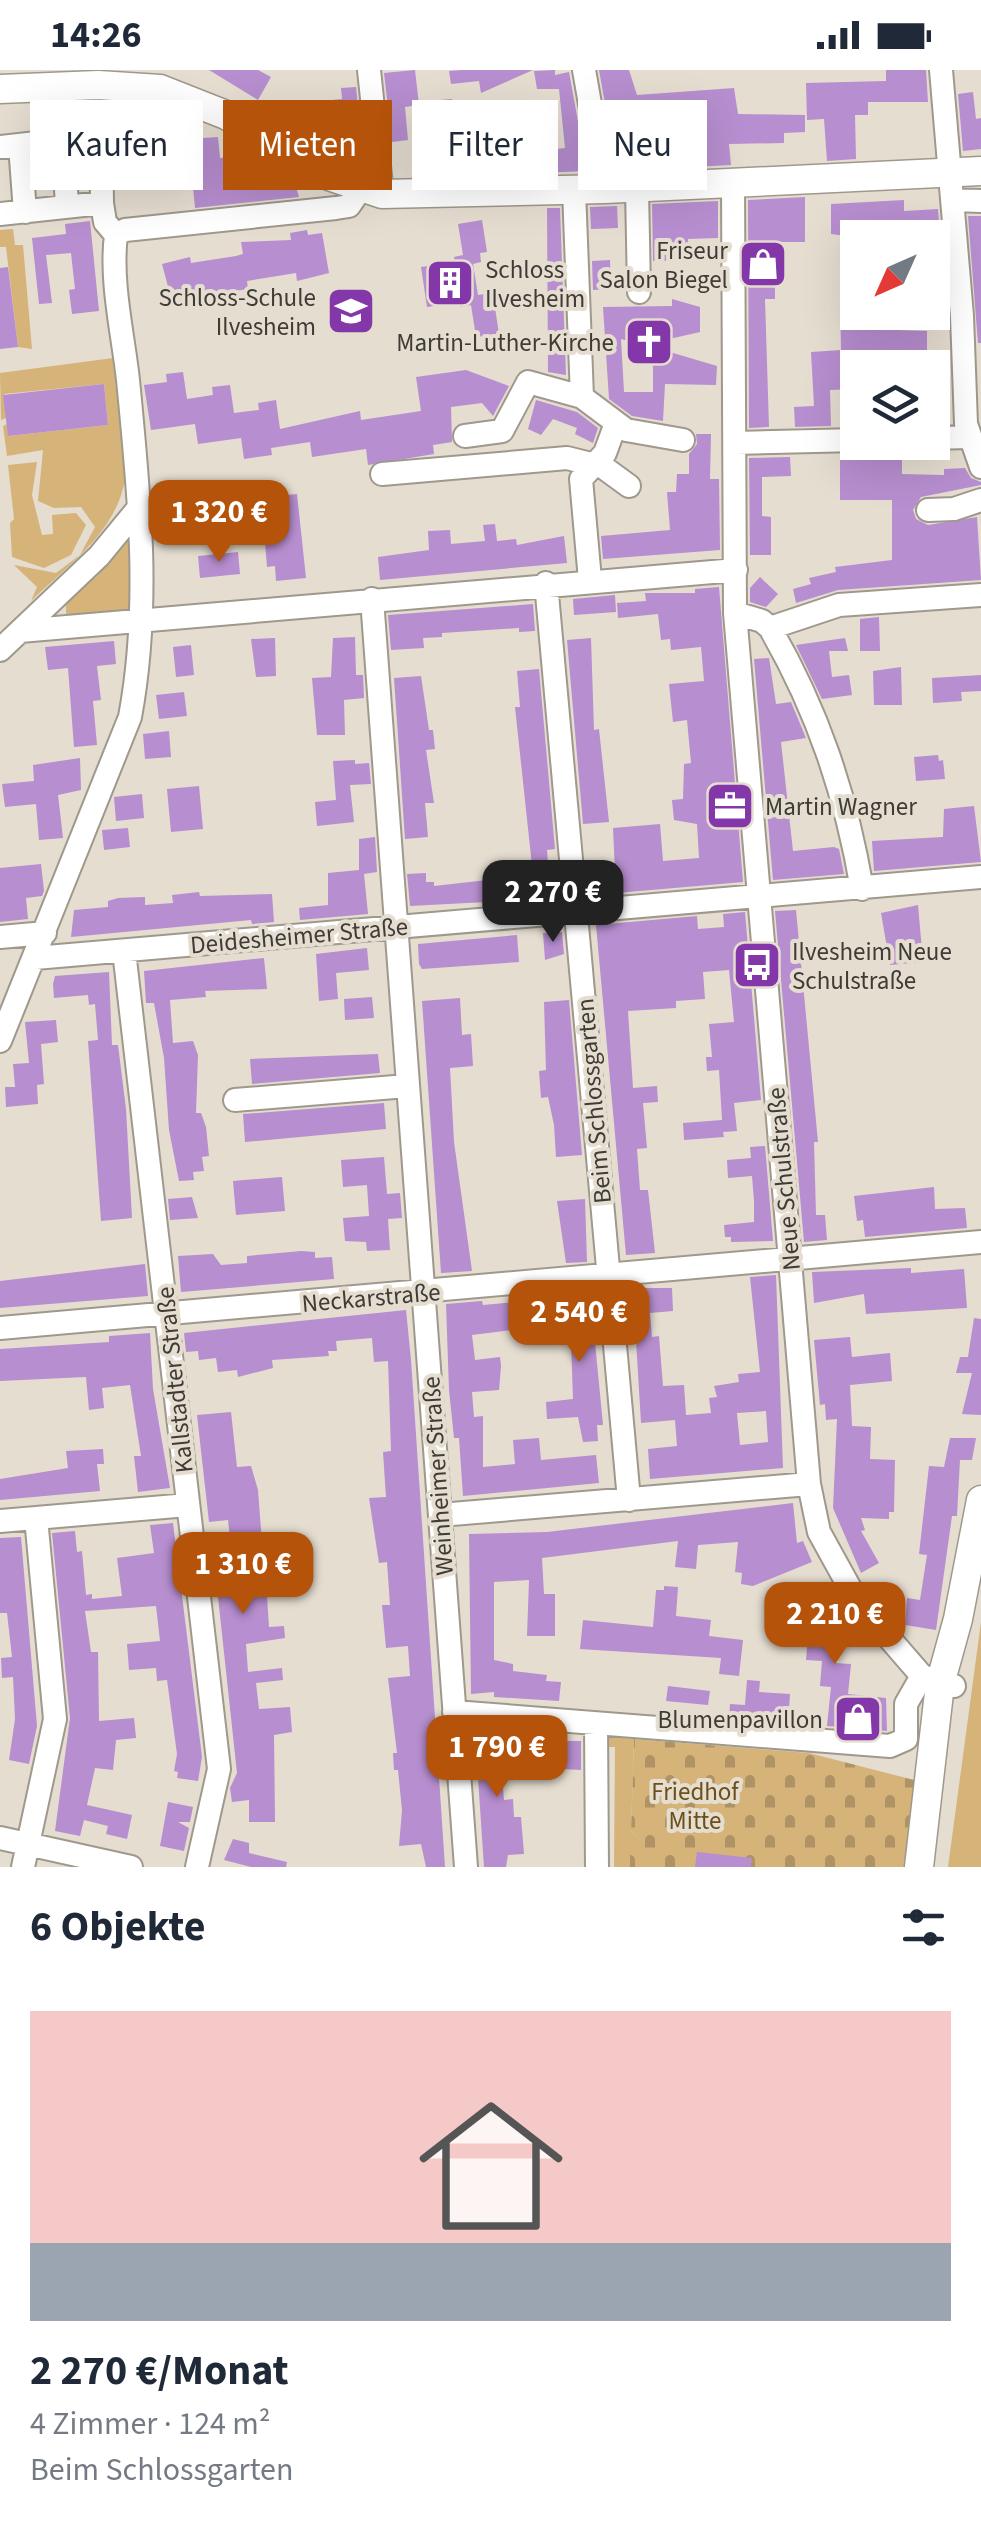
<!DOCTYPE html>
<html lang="de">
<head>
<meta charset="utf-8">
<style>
	body { margin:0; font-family:"Source Sans 3",sans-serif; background:#f2f2f3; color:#1f2937; height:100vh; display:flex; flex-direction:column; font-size:38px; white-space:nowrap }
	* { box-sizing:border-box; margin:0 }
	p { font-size:32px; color:#747a83 }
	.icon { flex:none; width:55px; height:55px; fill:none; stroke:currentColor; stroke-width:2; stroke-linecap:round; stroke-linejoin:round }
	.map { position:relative; height:1797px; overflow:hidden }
	.side { display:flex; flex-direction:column; background:#fff; flex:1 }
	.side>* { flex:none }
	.guide { position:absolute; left:30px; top:30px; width:922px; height:90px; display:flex; gap:20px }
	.needle { width:65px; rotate:225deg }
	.controls { position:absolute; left:840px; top:150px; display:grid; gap:20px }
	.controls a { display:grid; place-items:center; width:110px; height:110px; border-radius:0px; background:#fff; box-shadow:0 10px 40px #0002; font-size:50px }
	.price { position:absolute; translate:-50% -85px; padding:0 22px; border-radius:20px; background:#b45309; color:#fff; font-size:32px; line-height:65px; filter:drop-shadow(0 2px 5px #0008) }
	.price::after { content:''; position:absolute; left:50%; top:60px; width:30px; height:22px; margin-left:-15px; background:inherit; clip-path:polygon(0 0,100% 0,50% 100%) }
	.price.current { background:#222; color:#fff }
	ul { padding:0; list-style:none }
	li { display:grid; align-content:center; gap:20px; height:530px; padding:0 30px }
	li span { display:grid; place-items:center; height:310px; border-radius:0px; color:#555 }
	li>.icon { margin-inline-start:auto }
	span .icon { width:180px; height:180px; fill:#fffc; stroke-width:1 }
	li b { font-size:42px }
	h2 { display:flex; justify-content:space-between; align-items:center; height:120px; padding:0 30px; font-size:42px }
	.chip { padding:0 35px; border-radius:0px; background:#fff; box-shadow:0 10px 40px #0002; font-size:35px; line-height:90px }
	.chip.current { background:#b45309; color:#fff }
	.status { display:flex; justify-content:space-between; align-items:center; height:70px; padding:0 50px; background:#fff; direction:ltr }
	.status svg { height:28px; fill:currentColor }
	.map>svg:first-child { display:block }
</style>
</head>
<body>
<div class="status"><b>14:26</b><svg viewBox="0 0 49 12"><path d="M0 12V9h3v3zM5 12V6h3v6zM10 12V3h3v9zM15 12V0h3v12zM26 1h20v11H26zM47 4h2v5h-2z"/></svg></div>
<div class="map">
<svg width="981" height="1797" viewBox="0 0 981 1797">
	<defs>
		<pattern id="cemetery-stones" width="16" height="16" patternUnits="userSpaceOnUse" patternTransform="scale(2.5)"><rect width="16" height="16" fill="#d6b379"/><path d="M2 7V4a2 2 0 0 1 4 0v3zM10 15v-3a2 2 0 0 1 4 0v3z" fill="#af9364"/></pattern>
	</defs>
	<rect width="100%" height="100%" fill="#e5ddd0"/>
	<path fill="#d6b379" d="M13,159L15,175H23L32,279L18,277L6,177H0V160Z
		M113,288L125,408C118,461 67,496 31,531L37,517L14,495L56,503L80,485L95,457L81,437L54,438L38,431L43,380L7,386L3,356L7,354L9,366L108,355L104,314L4,324L6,348L1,350L0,303Z
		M37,392L32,425L42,465L53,464L52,445L76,443L86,455L71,485L44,498L12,487L10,453L14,449L8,395Z
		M135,465L132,541L66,548V534L100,503L128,466Z
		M981,1552V1797H948Z
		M603,1666L634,1669L631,1761L637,1766V1774L630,1779V1797H614L615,1677H603Z"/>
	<path fill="url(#cemetery-stones)" d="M634,1669L809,1683L914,1710L907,1797H630V1778L637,1774V1766L631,1761Z"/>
	<path fill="#b78ecf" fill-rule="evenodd" d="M209,0H258L271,7L258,30Z
		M415,0L419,35L405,37L408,70L392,72L384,3Z
		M461,0H533L481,23L479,11L451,14L449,1Z
		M555,0V5L569,2L587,101L516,104L515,96L435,101L429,31L452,29L456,68L529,64L530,82L565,78L559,19H537L534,1Z
		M599,0H629L637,25L734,18L738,44L805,45V62L784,63V73L729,74L731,95L617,101Z
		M886,0H926L928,32H868V45H855L856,89L827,91L824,49L807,50L806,13L886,11Z
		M356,17L364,93L350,94L348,82L338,83L337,71L319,77L317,60L290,62L288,46L295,45L294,34L342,29L341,18Z
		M973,22L976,49L981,48V79L963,81L958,24Z
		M144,57L145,63L188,60V69L218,67L220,88L258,84L266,89L267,99L281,98L292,104L299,127L195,138L190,87L116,90V60Z
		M805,127V172H775V229H765L769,357L749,358L748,130Z
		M904,130V141L938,139L945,227L932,228V168H919V163L862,168L831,164V134Z
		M718,131V168L688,169L689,190L653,191L652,134Z
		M617,136L618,158L591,159L590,137Z
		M547,138H560L566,305L548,302Z
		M968,146H981V273H978Z
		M482,150L487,182L480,183L481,192L473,194L478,225L485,224L487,233L494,231L499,264L476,267L471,235L460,237L459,232L427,237L421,197L455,192L454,187L463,185L458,154Z
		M90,151L99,241L72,244L69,220L75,219L71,183L46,185L52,233L39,234L32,168L66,164L65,154Z
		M307,160L308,165L322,163L329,203L297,211L296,203L247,211L248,219L194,227L195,233L176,236L175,227L171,228L162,194L190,187L191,193L236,186L243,184L241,172L291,170L290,163Z
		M610,190L611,219L593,220L592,191Z
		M8,197L18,277L0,279V198Z
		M672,229L700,237V262L643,275L621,269L624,322H653V277L717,296L716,315L665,314L663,351L632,346L609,329L603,237L672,236Z
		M840,229H858V242H867L868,259L927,261V283H872V298H858V319L830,320L831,356L795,357L794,337L814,336L811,282L841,280Z
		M466,300L509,316L493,346L482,333L451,337L452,372L433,375L434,384L368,395L366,379L312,387L310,372L271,378L272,385L244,389L241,368L198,374L195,354L151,360L144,315L167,312L166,304L183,302L187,329L213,325L212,317L230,315L234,343L259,340L258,333L276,330L280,359L360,341L361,350L421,341L416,307Z
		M104,314L108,355L8,366L3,325Z
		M536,330L577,342L598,358L593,373L575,364L577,358L553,349L541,365L528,359Z
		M696,364H711L710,409H719L720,480L603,489L601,466L670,460L667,422H676L677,404H689V384L697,374Z
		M866,382H902V404L944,405V399L965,398L971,408L981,412V415L921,427L913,440L916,449L928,455L977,447L981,510L838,520L796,533L793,519L811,514L809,508L836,502L835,497L892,490V430H840V385Z
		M790,387L791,406L762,407V446L771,447V485H750L749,388Z
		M297,424L306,508L276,511L275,496L267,497L263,448H270L268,427Z
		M178,433L181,464L157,466L156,435Z
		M495,454L497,471L516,469L517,475L564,466L567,493L380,510L378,487L429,480L428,461L450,460L451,474L485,471L483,455Z
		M238,482L240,504L200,508L198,486Z
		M760,507L778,524L766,537L750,532V518Z
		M719,517L743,812L594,825L592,805L615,803L613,758L660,754L663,791L699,788L697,754L674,750L672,730L683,729L684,694L691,693L687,650L673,652L669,614L704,611L701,577L671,580L670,569L661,570L658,544L618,548L617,533L646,531L645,523H695V519Z
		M615,525L616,542L574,545L573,529Z
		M533,534L535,561L519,562V558L442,563V567L423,568L424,578L391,580L388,545Z
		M879,547L880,581H860V549Z
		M355,567L356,605H363L364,628L344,630L345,665H317L312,608L331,607L333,568Z
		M275,568L276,606L256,607L251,569Z
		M591,568L594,660L599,659L609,752L583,754L567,570Z
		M845,568L848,581H829L832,607L849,605L852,625L822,629L796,575Z
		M114,571L116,594L97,596L101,630L93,631L97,675L74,677L68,598L48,600L45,577Z
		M191,575L194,605L176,607L173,577Z
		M769,588L776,634L791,632L806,668L781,672L793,781L834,777L839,779L844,804L773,810L754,589Z
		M901,597L902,635H874L873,601Z
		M539,599L555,779L547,780L549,807L558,806L559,828L410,836L407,804L426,803V812H434V816L533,805L515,637H520L517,601Z
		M981,605V621L961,622L962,631L933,633L932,608Z
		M421,606L429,660H433L435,679L426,680L434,733H425L428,767L405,769L394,608Z
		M184,622L187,646L159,649L156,625Z
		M169,661L171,687L145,689L143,664Z
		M938,685L939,691L943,690L945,709L916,711L914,687Z
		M80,688L81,720L58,725L63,768L39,770L36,734L5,737L2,714L34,711L33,695Z
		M355,690V694L369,693L371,714L350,715L354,752L317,756L315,732L336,730L333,691Z
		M199,716L203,759L171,762L167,719Z
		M142,724L144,748L116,751L114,727Z
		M974,736L981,792L874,801L872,771L943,767L944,739Z
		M128,758L130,777L104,780L102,760Z
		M375,767L377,802L364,804L368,844L300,850L299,838L328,835V803L359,800V769Z
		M41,794L44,821L42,826L26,828L28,849L0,852V798Z
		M199,822L200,826L272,824L274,852L252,854L251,850L71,867L74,840L108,837V831L118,828L145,827V835L173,833L172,825Z
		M918,835L923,892L890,895L881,843Z
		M796,840L818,1072H814L816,1145H825L827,1170L804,1172L775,841Z
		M745,842L761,1030L734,1033L737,1061L723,1062L724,1067L684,1070L683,1053L722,1050L719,1000L707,1001L706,987H712L709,954L734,952L729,900L703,902L705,929L676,931V938L628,941L633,1018L657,1016L658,1032L643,1033L647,1078L637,1079L640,1120H648L655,1183L626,1185L596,855L697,846L698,859L724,857L723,844Z
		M562,862L564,884L545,890L543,863Z
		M517,865L519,892L422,899L419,894L418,874Z
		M367,878L369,900L336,903L338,929L319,931L316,884Z
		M264,888L267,919L205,921L206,927L170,930L173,973L193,971L198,985L196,1043H201L206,1057L209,1086L202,1087L204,1101L193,1102L194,1110L179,1111L169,1060L164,988L154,933H146L144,901Z
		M109,902L112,975H118L126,1039L132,1148L101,1151L88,971L98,970L95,934L89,935L88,925L54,928L53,914L55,906Z
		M372,927L374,948L345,950L344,929Z
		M460,928L462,965L471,964L473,996L450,998L454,1072L472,1201L441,1203L422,931Z
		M569,930L582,1085L556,1087L554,1055L548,1027L541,1028L539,1001L546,1000L544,932Z
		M56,950L58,972L41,974L44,1014L37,1015L38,1034L6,1037L5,1017H15L13,994L29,993L25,952Z
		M378,984L380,1003L252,1014L250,989Z
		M384,1033L386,1059L245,1072L243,1044Z
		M765,1076L773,1171L731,1172V1167H725L724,1155L754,1152V1131L752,1106L728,1108L727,1090L751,1088L750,1077Z
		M384,1087L387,1124L400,1123L402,1148L388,1149L390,1180L367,1181L366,1172L345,1171L343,1148L369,1146L367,1115L343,1117L341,1090Z
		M282,1107L285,1141L236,1145L233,1111Z
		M934,1117L935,1139L965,1138L967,1158L865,1167L863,1150L857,1151L854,1126Z
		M192,1127L198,1148L170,1150L168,1129Z
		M585,1129L587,1192L566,1193L557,1131Z
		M301,1181L315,1182V1188L332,1187L334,1209L181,1222L178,1186L213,1184L221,1195L247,1193V1186Z
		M145,1194L148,1226L0,1238V1211Z
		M911,1198V1203L964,1199L967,1238L866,1244L864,1224L814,1233L812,1202Z
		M776,1205L783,1398L650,1409L648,1379L677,1376L675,1350L641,1353L635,1254L628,1255L625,1218H672L673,1241L650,1243L652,1267L659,1266L663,1316L684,1315L686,1345L711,1343L709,1328L717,1327L714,1316L739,1312L738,1304L760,1302L750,1207ZM766,1341L768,1372L740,1375L737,1343Z
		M590,1221L603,1355H597L598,1371L583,1372L578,1347L547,1349L546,1332L573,1329L571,1272L568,1241L542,1243L541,1228Z
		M482,1231L483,1235L516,1232L519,1259L472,1265L475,1290L500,1287L501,1296L499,1320L472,1322L474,1347L483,1346V1397L515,1394L513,1370L539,1368L541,1390L596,1385L599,1413L463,1426L459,1368H454L449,1320L446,1234Z
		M406,1240L411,1290L445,1797H426L421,1774L399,1776L402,1740L398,1700H394L393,1683H397L388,1608L410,1606L408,1576L386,1578L382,1535H390L387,1492L379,1493L369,1428L386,1427L383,1382L391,1381L388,1291L374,1292L372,1268L336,1271L337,1281H328L329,1286L272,1290L273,1298L238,1307L237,1300L218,1302L216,1288L199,1290L198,1281L186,1282L184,1263Z
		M974,1248L981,1249V1345L962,1344L972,1303H956L960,1287H968Z
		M150,1263L153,1319L170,1418L138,1422L134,1386H141L130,1315L102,1318L104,1338L89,1340L86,1307L0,1311V1279L109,1272V1266Z
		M850,1267L852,1287L890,1283L892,1311L850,1315L852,1356L871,1357L870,1389L895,1390L894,1442H889V1449L861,1448L865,1460L861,1461L879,1493L861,1503L833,1438L837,1349L826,1350L825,1334L820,1335L814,1270Z
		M231,1342L237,1397L251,1396L258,1420L262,1473L248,1475L252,1512L266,1510L269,1557L284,1556L285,1568L246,1574L248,1602L282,1598L283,1610L256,1613L259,1639L290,1637L292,1662L274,1665L275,1752H249V1730L232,1732L230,1718L237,1703L214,1490L232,1488L228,1450L209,1452L197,1345Z
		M950,1368H976L972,1390H960L957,1446H952L936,1560L905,1555L907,1528L920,1530L927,1485L919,1484L929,1396L944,1397Z
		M103,1379L104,1394H97L100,1421L0,1430V1409L68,1398L66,1381Z
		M793,1433L797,1473L803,1471L812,1492L753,1516L741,1514L742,1503L735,1502L738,1472L698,1475L696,1499L675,1497L678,1471L542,1488L544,1524H555V1566H527L529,1510L494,1512V1590L513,1594V1601L547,1605L546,1611L561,1612L559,1631L494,1627V1622L471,1624L469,1464L547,1462Z
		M173,1453L202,1687L198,1711L177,1708L178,1702L174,1701L177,1684L167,1610L157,1611L156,1598L129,1600L127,1574L160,1571L156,1536L85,1541L91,1582H98L99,1651L134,1648L136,1668L116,1670L113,1700L95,1698L87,1735L132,1745L127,1769L106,1764L108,1756L84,1750L80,1766L55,1761L70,1648L52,1463L75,1461L77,1482L82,1481L86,1525L92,1524V1529L122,1526L117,1488L154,1483L150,1455Z
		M21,1467L37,1656L29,1694L9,1690L15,1649L13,1607L2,1608L1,1588L12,1587L7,1543H0V1468Z
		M796,1514L825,1517L823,1554L838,1555L835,1593L851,1594L848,1624L886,1628L887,1661L827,1656L831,1617L820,1616L822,1591L806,1590L809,1553L794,1552Z
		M664,1516L678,1517L676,1546L711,1550L709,1566L743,1570L739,1606L719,1604L721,1588L580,1579L583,1550L653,1557L656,1520H664Z
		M747,1610L760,1611L759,1622L790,1624L788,1653L729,1648L730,1634L745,1635Z
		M668,1616L710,1621L708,1635L666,1631Z
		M497,1661L498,1669L513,1668L516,1702L502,1704L504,1730L513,1729L514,1747H521L524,1784L508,1785L506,1797H484L475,1663Z
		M563,1671H581V1700L562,1699Z
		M168,1732L193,1737L190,1752H178L189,1758L184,1781L160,1776Z
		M233,1769L249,1773V1783L287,1792L286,1797H251L224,1790Z
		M697,1782L752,1788L751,1797H695Z"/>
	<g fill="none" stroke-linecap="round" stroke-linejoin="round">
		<g stroke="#9f988c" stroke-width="26">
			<path id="minor" d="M369,0L382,124
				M584,0L605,119
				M941,0L962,246L966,354L981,397
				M101,59L102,133
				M20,75L25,142
				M0,77L63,70L67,136
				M733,113L735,543L809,1414L819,1462L857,1531L922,1606L954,1616
				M637,118L639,222
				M574,120L582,327L626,360L683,370
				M953,130L981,131
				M0,144L102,133L105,152L116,165
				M116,165L125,160L336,138L349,136L360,120
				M465,366L502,361L528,312L582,327
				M932,368L968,367
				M735,373L858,370
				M382,404L567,388L603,397L629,416
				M928,440L954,439L981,430
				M590,510L581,409L605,383L616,353
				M546,513L629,1430
				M372,529L466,1797
				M735,543L762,551L770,558C818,641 846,725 862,819
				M770,558L839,535L981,525
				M20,561L736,500
				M0,580L99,486L141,435
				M0,867L45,863
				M124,881L219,1699L197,1797
				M35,888L981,807
				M0,971L130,647C151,534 139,423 128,310C123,264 110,211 116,165
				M235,1030L407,1016
				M0,1258L981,1172
				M440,1445L809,1414
				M0,1451L188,1435
				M454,1642L890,1676L906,1669V1634L922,1606
				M596,1654L597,1797
				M0,1768L131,1797
				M23,1797L55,1649L36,1448"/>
		</g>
		<g stroke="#9f988c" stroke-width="31">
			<path id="major" d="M0,19L98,15L160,19L226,45L329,106L382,124L605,119L981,101
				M919,1797L940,1614L958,1549L981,1430"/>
		</g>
		<use href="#minor" stroke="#fff" stroke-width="22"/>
		<use href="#major" stroke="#fff" stroke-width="28"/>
	</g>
	<defs>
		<g id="shop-square" transform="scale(2.5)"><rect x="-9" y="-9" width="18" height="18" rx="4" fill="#8337a8" stroke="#e5ddd0"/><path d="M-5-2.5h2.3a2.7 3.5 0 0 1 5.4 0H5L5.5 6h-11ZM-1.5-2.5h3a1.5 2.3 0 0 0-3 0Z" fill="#fff"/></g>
		<g id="building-square" transform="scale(2.5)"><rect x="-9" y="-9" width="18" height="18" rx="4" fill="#8337a8" stroke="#e5ddd0"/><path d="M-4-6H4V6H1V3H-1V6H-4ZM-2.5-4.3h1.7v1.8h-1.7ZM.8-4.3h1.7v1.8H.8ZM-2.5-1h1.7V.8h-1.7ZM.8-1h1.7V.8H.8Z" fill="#fff"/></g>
		<g id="school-square" transform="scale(2.5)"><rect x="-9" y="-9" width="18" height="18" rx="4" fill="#8337a8" stroke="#e5ddd0"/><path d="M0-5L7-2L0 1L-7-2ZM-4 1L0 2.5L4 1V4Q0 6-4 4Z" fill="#fff"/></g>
		<g id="church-square" transform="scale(2.5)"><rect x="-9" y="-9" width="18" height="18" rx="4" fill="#8337a8" stroke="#e5ddd0"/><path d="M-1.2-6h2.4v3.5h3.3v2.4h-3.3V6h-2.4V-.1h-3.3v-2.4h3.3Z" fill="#fff"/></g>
		<g id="office-square" transform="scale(2.5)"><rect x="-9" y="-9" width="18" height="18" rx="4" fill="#8337a8" stroke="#e5ddd0"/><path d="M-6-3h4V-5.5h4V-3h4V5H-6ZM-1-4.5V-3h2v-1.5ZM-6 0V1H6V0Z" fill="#fff"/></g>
		<g id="bus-square" transform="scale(2.5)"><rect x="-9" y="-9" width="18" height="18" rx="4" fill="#8337a8" stroke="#e5ddd0"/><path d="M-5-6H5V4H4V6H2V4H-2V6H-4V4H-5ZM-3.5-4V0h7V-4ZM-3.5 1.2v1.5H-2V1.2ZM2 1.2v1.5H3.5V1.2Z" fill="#fff"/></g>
	</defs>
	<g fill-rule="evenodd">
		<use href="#shop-square" x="763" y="194"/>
		<use href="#building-square" x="450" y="213"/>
		<use href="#school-square" x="351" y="241"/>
		<use href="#church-square" x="649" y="272"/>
		<use href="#office-square" x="730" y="736"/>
		<use href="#bus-square" x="757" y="895"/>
		<use href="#shop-square" x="858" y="1649"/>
	</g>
	<g text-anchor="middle" stroke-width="8" stroke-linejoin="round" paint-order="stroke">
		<g font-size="25" fill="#3f3c37" stroke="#e5ddd0" text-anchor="end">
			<text x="728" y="189">Friseur<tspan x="728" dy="29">Salon Biegel</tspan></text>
			<text x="485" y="208" text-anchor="start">Schloss<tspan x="485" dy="29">Ilvesheim</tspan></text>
			<text x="316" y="236">Schloss-Schule<tspan x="316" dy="29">Ilvesheim</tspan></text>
			<text x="614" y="281">Martin-Luther-Kirche</text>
			<text x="765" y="745" text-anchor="start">Martin Wagner</text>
			<text x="792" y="890" text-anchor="start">Ilvesheim Neue<tspan x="792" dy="29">Schulstraße</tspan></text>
			<text x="823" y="1658">Blumenpavillon</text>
		</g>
		<g font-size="25" fill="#3f3c37" stroke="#e5ddd0">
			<text transform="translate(299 865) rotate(-5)" y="9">Deidesheimer Straße</text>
			<text transform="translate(593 1031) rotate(-95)" y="9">Beim Schlossgarten</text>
			<text transform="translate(783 1109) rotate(-95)" y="9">Neue Schulstraße</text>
			<text transform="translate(371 1227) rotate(-5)" y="9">Neckarstraße</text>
			<text transform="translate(174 1310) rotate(-96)" y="9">Kallstadter Straße</text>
			<text transform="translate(437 1406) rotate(-94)" y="9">Weinheimer Straße</text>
		</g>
		<g font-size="25" fill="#6c4f19" stroke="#e5ddd0">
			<text x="695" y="1730">Friedhof<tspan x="695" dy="29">Mitte</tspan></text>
		</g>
	</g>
</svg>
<div class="controls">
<a><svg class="needle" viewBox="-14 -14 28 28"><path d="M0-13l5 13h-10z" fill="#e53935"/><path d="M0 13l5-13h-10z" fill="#747a83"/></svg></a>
<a><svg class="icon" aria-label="layers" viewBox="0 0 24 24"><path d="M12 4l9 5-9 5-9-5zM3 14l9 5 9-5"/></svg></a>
</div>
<b class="price" style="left:219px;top:495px">1 320 €</b>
<b class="price current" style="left:553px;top:875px">2 270 €</b>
<b class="price" style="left:579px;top:1295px">2 540 €</b>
<b class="price" style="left:243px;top:1547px">1 310 €</b>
<b class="price" style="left:835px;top:1597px">2 210 €</b>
<b class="price" style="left:497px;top:1730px">1 790 €</b>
<div class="guide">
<a class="chip">Kaufen</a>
<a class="chip current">Mieten</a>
<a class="chip">Filter</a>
<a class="chip">Neu</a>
</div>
</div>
<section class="side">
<h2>6 Objekte<svg class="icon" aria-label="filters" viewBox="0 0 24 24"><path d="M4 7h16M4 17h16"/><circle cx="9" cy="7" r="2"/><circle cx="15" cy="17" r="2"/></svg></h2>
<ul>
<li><span style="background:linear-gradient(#f6c9c9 75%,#9aa5b1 0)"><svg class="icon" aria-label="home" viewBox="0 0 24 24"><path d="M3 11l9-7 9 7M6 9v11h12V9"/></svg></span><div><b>2 270 €/Monat</b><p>4 Zimmer · 124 m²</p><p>Beim Schlossgarten</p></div></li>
</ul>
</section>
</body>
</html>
